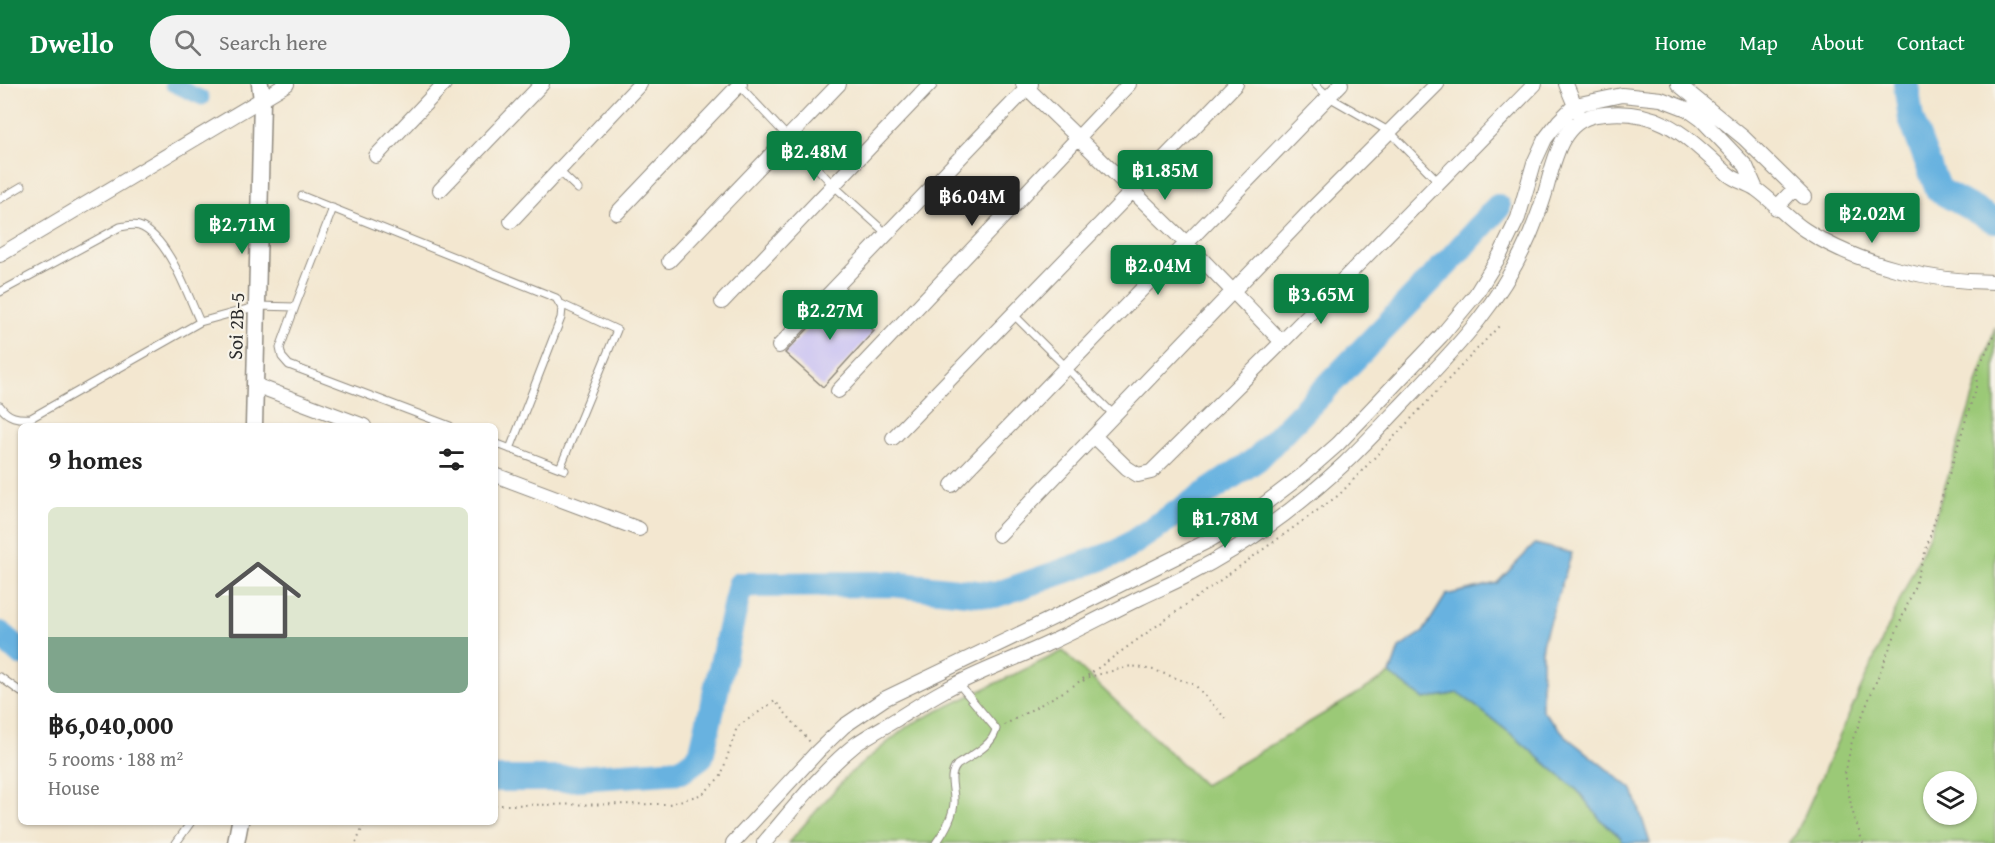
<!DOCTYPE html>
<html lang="en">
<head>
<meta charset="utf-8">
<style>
	body { margin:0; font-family:"Gentium Book Plus",serif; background:#f2f2f2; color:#222; height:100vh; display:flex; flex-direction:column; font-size:22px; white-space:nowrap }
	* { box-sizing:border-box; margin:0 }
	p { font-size:20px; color:#767676 }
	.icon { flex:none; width:33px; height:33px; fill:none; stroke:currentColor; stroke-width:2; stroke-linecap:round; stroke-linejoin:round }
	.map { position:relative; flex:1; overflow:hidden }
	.side { position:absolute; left:18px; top:339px; width:480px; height:402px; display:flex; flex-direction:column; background:#fff; border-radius:9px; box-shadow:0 2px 4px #0004 }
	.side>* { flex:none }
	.tools { position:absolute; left:1923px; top:687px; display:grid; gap:12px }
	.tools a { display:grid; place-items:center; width:54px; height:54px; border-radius:50%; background:#fff; box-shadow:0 2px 4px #0004; font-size:30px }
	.price { position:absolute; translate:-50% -51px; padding:0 14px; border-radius:6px; background:#0b8043; color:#fff; font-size:20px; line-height:39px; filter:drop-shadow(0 2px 3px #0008) }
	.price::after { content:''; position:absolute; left:50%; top:36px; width:18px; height:14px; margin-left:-9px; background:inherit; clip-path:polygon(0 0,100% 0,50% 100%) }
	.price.selected { background:#222; color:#fff }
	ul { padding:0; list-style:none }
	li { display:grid; align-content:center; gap:12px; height:318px; padding:0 30px }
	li+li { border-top:2px solid #e0e0e0 }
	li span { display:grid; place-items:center; height:186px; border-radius:9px; color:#555 }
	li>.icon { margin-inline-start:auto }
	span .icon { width:108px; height:108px; fill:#fffc; stroke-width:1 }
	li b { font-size:26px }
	h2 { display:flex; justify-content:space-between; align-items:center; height:72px; padding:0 30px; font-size:26px }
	header { display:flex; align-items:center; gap:36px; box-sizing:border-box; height:84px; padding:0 30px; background:#0b8043; color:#fff }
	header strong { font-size:28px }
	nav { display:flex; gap:33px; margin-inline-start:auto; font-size:21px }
	.search { width:420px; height:54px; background:#f2f2f2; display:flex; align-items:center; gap:15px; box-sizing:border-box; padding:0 21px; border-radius:33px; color:#767676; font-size:22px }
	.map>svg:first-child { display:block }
</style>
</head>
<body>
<header>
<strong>Dwello</strong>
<div class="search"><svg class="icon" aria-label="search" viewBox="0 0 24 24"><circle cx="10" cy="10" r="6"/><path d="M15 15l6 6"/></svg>Search here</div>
<nav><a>Home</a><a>Map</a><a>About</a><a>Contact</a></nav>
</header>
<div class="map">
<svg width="1995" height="759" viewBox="0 0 1995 759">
	<rect width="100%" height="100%" fill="#f7f3e8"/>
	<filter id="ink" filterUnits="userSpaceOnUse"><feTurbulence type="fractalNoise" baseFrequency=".0167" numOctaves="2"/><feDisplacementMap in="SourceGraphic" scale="12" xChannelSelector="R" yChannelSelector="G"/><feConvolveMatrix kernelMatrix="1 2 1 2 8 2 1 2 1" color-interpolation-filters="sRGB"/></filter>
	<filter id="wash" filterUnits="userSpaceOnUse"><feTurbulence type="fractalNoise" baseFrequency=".008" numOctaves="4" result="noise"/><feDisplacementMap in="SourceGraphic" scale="24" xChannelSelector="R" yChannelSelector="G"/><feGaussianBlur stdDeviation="1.35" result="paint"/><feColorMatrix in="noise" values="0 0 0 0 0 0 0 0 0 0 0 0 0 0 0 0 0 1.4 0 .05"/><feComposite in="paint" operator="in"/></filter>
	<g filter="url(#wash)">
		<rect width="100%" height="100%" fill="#f3e7d0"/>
		<path fill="#9bc977" stroke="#637a51" stroke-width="1.5" fill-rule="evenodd" d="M1995,243V759H1788L1796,750L1930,449ZM1934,698H1966V730H1934Z
			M1063,567L1204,701L1390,590L1424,615L1459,609L1515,653L1578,707L1601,736L1620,753L1623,759H788L848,691L909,641Z"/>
		<path fill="#68b2e0" stroke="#4a6e86" stroke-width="1.5" d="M1535,460L1572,469L1542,560V626L1569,655L1633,706L1650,759H1623L1620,753L1601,736L1578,707L1515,653L1459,609L1424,615L1390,590L1399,564L1423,548L1446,511L1497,499Z"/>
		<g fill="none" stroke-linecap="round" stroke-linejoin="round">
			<path stroke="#68b2e0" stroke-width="15" d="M172,0L202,14"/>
			<path stroke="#68b2e0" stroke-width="26" d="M1906,0L1911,35L1938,106L1995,137
				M0,550L21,569
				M495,695H563L681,687L701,672L740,501L892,500L995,511L1119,468L1257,375L1452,174L1498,123"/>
		</g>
		<g id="blocks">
			<path fill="#c0b7f5" d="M842,209L856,223L852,227L874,247L823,303L785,269Z"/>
		</g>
	</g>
	<g filter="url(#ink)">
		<use href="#blocks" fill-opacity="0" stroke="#8f897e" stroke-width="1.5"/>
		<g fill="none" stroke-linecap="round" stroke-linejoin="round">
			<g stroke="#8f897e" stroke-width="9">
				<path id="service" d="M1315,0L1329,13L1390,48L1439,98
					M739,1L833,101L887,150
					M558,86L578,105
					M302,112L556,214L562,224L561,234L510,365
					M0,115L22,102
					M0,208L120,143C126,142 134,140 139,142C168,152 188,212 200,238L258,222L295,223L333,124
					M559,219L617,246L560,384
					M295,223L280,264L282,273L289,281L450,342
					M1013,230L1114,331
					M0,322C8,334 18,335 31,334L200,238
					M495,359L565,386
					M0,593L21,608
					M176,759L191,738
					M936,759C944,748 953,732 954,719C955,705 947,693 957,681C970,672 993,662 996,645L958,599"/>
			</g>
			<g stroke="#8f897e" stroke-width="16">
				<path id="minor" d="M1023,0L1187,160L1282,258
					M1566,0L1578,29
					M1678,0L1744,54L1804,113
					M376,72L444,0
					M440,106L542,0
					M1776,124L1795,104
					M617,129L740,0
					M511,137L640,0
					M0,171L287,0
					M669,177L839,0
					M722,218L930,0
					M779,262L1031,0
					M255,301L364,342
					M838,307L1129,0
					M1094,352L1127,384L1138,391L1151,388L1282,258L1535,0
					M893,354L1236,0
					M495,391L639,445
					M952,401L1341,0
					M999,451L1309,128L1437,0
					M733,759L818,667L844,642L884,615L1063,529L1208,457L1242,437L1305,389L1338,360L1441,252L1476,210L1500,171L1518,134L1534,79L1545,55L1559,37L1575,21L1622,11L1661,15L1687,25L1701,35L1746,82L1756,105
					M764,759C793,725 821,688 856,660C869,651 884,643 897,635C913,625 928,615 945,606C977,588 1013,576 1047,560C1078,546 1109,529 1140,514C1156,506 1174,499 1190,490C1247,461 1299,422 1345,379C1368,357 1390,333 1412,310C1461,259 1501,217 1530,151C1536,136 1542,121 1546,106C1554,77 1561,37 1596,31C1659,21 1686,52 1728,90C1736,97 1747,99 1756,105C1773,117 1787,134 1805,146C1859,181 1931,198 1995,198"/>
			</g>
			<g stroke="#8f897e" stroke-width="19">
				<path id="tertiary" d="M254,342L262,16L260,0
					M236,759L240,738"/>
			</g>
			<path stroke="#8f897e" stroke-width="2" stroke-dasharray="1.5 4.5" stroke-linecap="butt" d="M1083,597L1089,593L1131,582L1154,586L1195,601L1226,635
				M1073,602L1339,411L1499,242
				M1004,641L1072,603
				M495,721L669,720L703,710L721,692L737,643L775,617L810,658
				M356,759L365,738
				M1863,759L1852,726L1845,690L1852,657L1914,504L1976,303L1978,284L1995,250"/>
			<use href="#service" stroke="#fff" stroke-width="7"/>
			<use href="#minor" stroke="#fff" stroke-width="14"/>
			<use href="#tertiary" stroke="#fff" stroke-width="16"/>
		</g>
	</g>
	<g text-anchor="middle" stroke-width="4.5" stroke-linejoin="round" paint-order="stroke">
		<g font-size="20" fill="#2b2b2b" stroke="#f7f3e8">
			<text transform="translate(236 242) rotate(-88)" y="7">Soi 2B-5</text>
		</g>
	</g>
</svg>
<div class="tools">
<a><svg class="icon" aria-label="layers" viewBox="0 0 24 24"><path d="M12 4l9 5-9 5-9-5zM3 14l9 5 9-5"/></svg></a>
</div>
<b class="price" style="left:814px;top:98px">฿2.48M</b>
<b class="price" style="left:1165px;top:117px">฿1.85M</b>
<b class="price selected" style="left:972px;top:143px">฿6.04M</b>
<b class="price" style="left:1872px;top:160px">฿2.02M</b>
<b class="price" style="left:242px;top:171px">฿2.71M</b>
<b class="price" style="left:1158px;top:212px">฿2.04M</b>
<b class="price" style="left:1321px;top:241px">฿3.65M</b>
<b class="price" style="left:830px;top:257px">฿2.27M</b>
<b class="price" style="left:1225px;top:465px">฿1.78M</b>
<section class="side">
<h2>9 homes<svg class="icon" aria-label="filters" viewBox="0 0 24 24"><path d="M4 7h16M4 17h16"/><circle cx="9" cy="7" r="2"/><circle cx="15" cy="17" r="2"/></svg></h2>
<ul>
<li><span style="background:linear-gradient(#dfe7d0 70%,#7fa58c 0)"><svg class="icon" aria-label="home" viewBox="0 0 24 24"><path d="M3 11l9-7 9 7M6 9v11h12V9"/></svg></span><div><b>฿6,040,000</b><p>5 rooms · 188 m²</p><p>House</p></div></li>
</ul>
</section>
</div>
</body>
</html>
